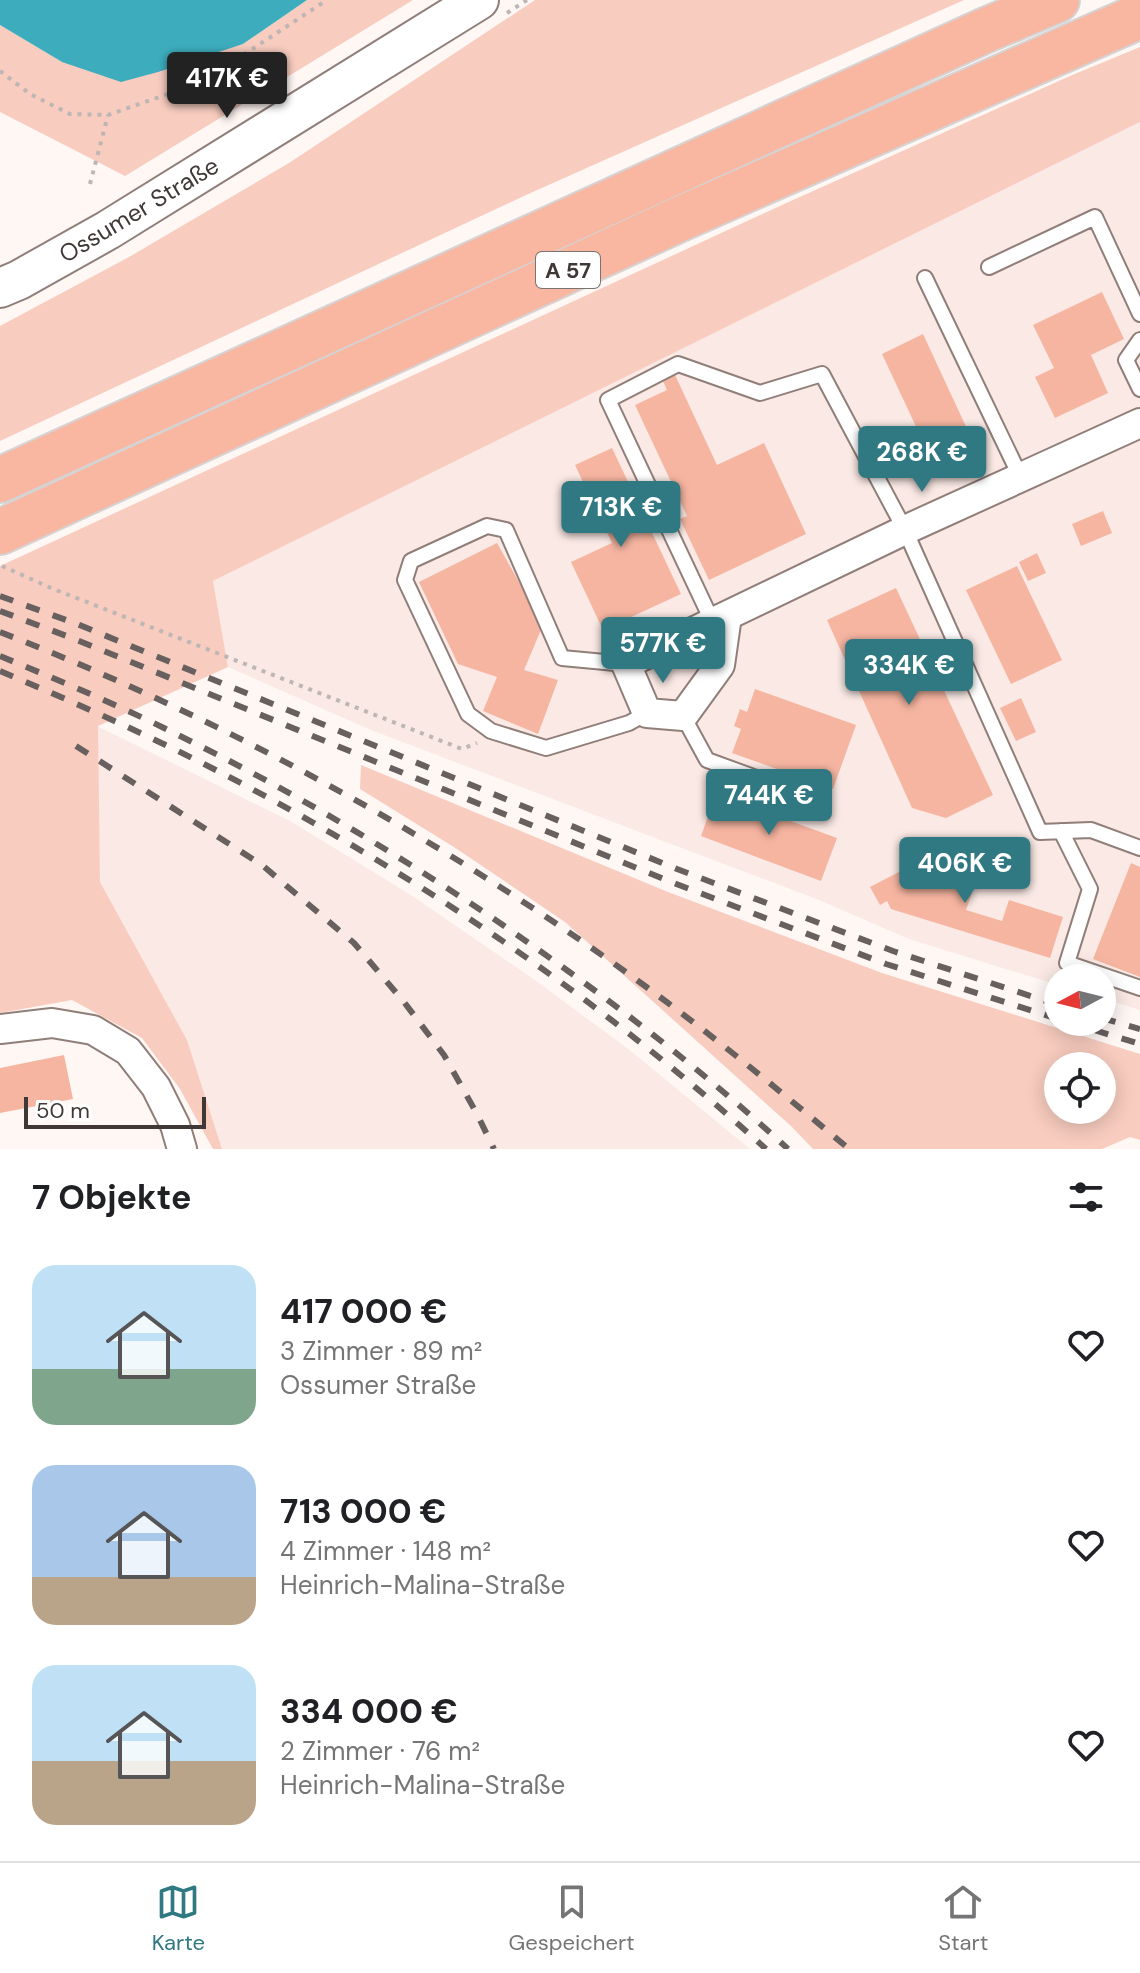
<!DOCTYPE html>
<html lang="de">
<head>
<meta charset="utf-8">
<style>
	body { margin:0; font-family:"DM Sans",sans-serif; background:#f6f6f6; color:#202124; height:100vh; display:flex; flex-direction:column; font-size:30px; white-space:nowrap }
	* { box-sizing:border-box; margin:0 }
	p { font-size:26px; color:#757577 }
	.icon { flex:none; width:44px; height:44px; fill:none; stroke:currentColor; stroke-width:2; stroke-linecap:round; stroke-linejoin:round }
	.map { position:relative; height:1149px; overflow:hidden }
	.sheet { display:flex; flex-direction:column; background:#fff; flex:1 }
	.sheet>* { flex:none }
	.needle { width:52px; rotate:263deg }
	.fabs { position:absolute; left:1044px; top:964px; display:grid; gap:16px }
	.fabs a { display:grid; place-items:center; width:72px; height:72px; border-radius:50%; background:#fff; box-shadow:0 4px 20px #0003; font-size:40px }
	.scale { position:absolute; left:24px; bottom:20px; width:182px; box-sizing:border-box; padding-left:8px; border:4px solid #3f3836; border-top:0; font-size:22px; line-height:28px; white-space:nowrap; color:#3f3836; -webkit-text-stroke:6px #fff; paint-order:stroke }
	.price { position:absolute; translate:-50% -68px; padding:0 18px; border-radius:8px; background:#307882; color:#fff; font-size:26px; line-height:52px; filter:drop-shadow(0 2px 4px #0008) }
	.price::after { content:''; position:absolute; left:50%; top:48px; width:24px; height:18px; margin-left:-12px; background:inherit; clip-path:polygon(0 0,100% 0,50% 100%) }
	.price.selected { background:#222; color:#fff }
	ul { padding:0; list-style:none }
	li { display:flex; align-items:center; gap:24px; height:200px; padding:0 32px }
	li span { display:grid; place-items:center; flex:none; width:224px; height:160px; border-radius:24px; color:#555 }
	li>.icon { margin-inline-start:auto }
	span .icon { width:96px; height:96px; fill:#fffc; stroke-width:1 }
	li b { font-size:34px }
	h2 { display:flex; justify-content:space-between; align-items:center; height:96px; padding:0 32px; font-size:34px }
	.dock { display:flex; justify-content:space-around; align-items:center; height:112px; border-top:2px solid #e0e0e0; background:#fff; font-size:22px; color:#757577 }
	.dock a { display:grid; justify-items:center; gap:4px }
	.dock .selected { color:#307882 }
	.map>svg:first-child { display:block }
</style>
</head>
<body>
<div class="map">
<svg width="1140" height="1149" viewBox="0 0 1140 1149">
	<rect width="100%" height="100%" fill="#fff7f4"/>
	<path fill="#fae9e4" d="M1140,122V1010L1102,998V978H1058V985L909,939L819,900L371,730L228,667L213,581Z
		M97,726L290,821L411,895L532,978L627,1048L750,1149H222L187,1040L100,882Z"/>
	<path fill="#f8ccbf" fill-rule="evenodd" d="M307,0H413L125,176L0,112V25L62,62L243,44Z
		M535,0H964L526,195L0,441V326L129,257L289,163Z
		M1140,47V122L213,581L228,667L98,726L100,882L187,1040L222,1149H213L180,1089L142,1038L72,1000L0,1013V566L782,205L1070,76Z
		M361,765L668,892L882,973L1140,1054V1140L1130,1137L1102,1149H813L792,1127L565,922L457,849L360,789ZM1102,1066V1110H1058V1066Z"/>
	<path fill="#3dadbd" d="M0,0H307L243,44L158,72L121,82L62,62L0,25Z"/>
	<path fill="#f6b5a1" d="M1102,292L1124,339L1091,355L1108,393L1055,418L1035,377L1054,368L1033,325Z
		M923,334L975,446L934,465L882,354Z
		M675,375L717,465L764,443L806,534L709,580L680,519L687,516L635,405L667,390L663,381Z
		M612,448L681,594L603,630L571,562L612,543L575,465Z
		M1103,511L1112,533L1081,546L1072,524Z
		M497,543L543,625L524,670L558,680L538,734L483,711L497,677L458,664L419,582Z
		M1037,553L1046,573L1028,581L1019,562Z
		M1017,566L1062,660L1011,684L966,590Z
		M896,588L993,795L946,818L912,808L827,620Z
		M755,689L856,725L833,789L732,753L741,729L734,726L740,709L747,712Z
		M1021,698L1036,732L1016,741L1000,708Z
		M716,794L837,838L821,881L701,836Z
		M947,847L958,870L975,861L982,863L966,910L1002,921L1009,900L1063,917L1050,958L891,909L887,901L880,905L870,887Z
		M1131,863L1140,867V977L1093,959Z
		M64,1055L73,1099L0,1113V1068Z"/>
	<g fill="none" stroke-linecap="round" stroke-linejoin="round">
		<g stroke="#907e79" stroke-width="18">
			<path id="lane" d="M989,267L1095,217L1140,314
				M925,278L1021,478
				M1140,340L1126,360L1140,389
				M713,623L608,400L678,364L760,393L822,374L905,530L1040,832L1091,830L1140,848
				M626,664L562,658L506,530L487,526L411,561L405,580L468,714L491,731L546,748L629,723L647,713
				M683,716L707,760L792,791
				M1061,831L1090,889L1067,963L1140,988"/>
		</g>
		<g stroke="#907e79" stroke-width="32">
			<path id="street" d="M727,616L720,665L683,716L647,713L626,664L905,530L1140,423
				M0,1029L52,1023L93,1030L128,1051L156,1087L175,1125L182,1149"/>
		</g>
		<g stroke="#907e79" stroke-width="42">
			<path id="secondary" d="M0,288L19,280L108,230L479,0"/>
		</g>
		<g stroke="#d5d3d3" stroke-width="48">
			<path id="highway" d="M0,480L986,30L1057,0
				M0,532L682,218L1140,16"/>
		</g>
		<path stroke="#beb6b4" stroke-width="4" stroke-dasharray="4 6" stroke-linecap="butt" d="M507,13L527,0
			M0,71L30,94L70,114L108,115L202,82L327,0
			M90,184L108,115
			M2,566L51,588L462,749L477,743"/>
		<use href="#lane" stroke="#fff" stroke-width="14"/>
		<use href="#street" stroke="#fff" stroke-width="28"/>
		<use href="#secondary" stroke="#fff" stroke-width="38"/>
		<use href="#highway" stroke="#f9b6a1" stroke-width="44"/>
		<path stroke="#67605e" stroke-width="6" stroke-dasharray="14 14" stroke-linecap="butt" d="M0,596L77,624L677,869L893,951L1058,1005
			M0,611L72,638L671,882L886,964L1058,1019
			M0,632C232,722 455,846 656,994C722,1043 786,1096 849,1149
			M0,656C58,680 116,704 172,732C285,787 393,851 497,921C599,991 697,1065 788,1149
			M0,671C86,707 170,745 252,789C437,888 611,1008 766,1149
			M76,746L262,865L354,943L404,1002L444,1055L477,1114L494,1149
			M1102,1018L1140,1029
			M1068,1022L1140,1044"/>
	</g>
	<g text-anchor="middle" stroke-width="6" stroke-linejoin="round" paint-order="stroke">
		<rect fill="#fff" stroke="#797472" stroke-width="2" x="536" y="252" width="64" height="36" rx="6"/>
		<g font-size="22" font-weight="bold" fill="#3f3836">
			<text x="568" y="278">A 57</text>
		</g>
		<g font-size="24" fill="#3f3836" stroke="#fff">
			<text transform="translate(139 210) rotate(-31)" y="8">Ossumer Straße</text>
		</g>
	</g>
</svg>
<div class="fabs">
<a><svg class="needle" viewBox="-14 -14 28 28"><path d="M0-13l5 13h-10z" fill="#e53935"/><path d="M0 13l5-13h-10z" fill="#757577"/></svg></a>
<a><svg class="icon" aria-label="locate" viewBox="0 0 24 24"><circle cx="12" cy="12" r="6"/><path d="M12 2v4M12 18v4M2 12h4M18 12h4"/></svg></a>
</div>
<div class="scale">50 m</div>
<b class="price selected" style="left:227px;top:120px">417K €</b>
<b class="price" style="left:922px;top:494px">268K €</b>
<b class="price" style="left:621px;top:549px">713K €</b>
<b class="price" style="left:663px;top:685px">577K €</b>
<b class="price" style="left:909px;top:707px">334K €</b>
<b class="price" style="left:769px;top:837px">744K €</b>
<b class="price" style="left:965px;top:905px">406K €</b>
</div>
<section class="sheet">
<h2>7 Objekte<svg class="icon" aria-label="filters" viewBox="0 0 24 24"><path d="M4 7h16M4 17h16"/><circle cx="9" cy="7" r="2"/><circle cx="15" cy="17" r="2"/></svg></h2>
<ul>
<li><span style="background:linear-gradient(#bfe0f5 65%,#7fa58c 0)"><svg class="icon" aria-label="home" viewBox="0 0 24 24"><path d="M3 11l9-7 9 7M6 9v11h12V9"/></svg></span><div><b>417 000 €</b><p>3 Zimmer · 89 m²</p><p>Ossumer Straße</p></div><svg class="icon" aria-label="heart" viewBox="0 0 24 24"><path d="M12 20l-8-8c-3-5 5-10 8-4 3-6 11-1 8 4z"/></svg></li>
<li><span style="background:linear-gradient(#a9c7e8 70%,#b9a48a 0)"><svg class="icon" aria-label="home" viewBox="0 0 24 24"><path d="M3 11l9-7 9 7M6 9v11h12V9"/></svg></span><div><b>713 000 €</b><p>4 Zimmer · 148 m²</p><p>Heinrich-Malina-Straße</p></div><svg class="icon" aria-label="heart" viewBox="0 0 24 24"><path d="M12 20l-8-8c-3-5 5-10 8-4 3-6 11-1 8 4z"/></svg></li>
<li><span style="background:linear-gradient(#bfe0f5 60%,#b9a48a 0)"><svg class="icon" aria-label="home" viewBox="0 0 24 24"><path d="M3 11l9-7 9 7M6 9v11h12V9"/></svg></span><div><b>334 000 €</b><p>2 Zimmer · 76 m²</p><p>Heinrich-Malina-Straße</p></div><svg class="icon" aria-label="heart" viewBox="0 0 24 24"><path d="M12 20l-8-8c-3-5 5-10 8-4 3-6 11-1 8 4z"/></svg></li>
</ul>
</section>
<nav class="dock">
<a class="selected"><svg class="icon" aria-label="map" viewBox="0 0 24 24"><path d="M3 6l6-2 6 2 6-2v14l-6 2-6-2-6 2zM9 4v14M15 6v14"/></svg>Karte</a>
<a><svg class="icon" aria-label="saved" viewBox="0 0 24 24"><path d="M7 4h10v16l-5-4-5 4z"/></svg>Gespeichert</a>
<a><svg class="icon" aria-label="home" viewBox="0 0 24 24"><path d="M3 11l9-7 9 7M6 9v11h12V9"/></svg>Start</a>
</nav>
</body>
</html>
